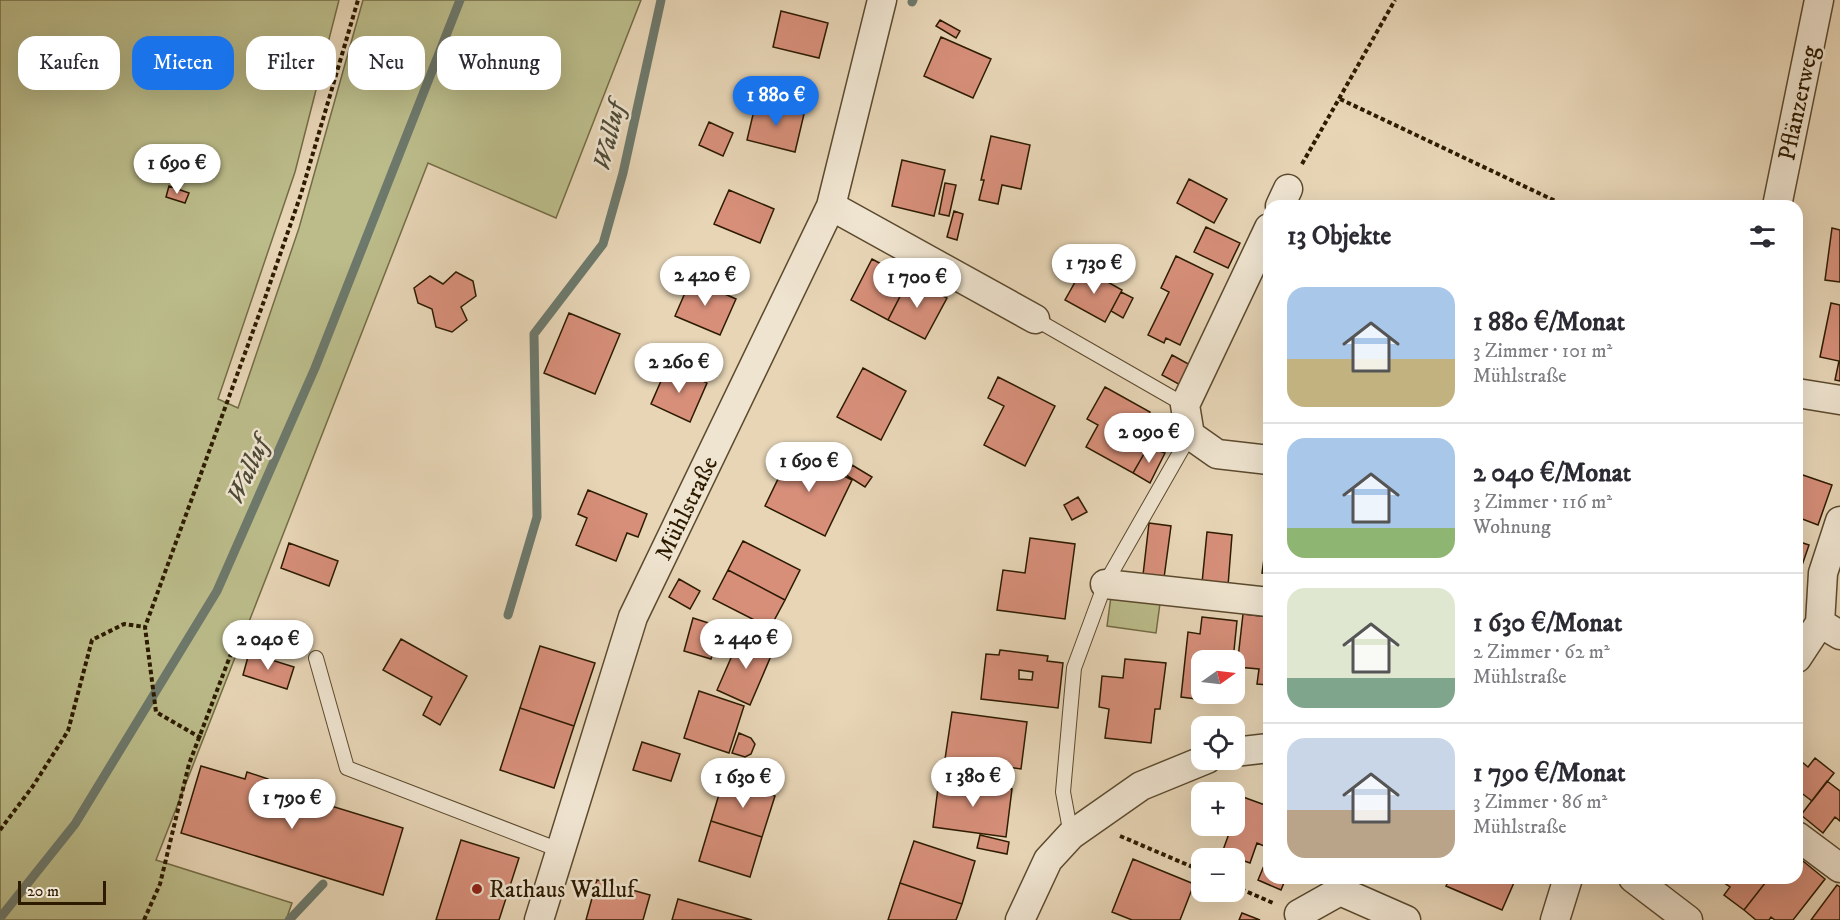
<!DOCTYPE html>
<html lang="de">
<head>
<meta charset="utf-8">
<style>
	body { margin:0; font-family:"IM FELL DW Pica",serif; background:#f2f2f3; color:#2b2b33; height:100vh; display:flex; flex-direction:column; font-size:22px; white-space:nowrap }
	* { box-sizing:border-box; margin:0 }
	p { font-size:20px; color:#7c7c81 }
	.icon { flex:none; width:33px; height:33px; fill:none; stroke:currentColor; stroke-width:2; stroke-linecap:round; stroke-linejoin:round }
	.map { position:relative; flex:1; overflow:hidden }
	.side { position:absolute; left:1263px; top:200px; width:540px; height:684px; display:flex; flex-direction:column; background:#fff; border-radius:18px; box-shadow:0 6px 24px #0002 }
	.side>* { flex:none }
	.guide { position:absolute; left:18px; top:36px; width:570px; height:54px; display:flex; gap:12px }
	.needle { width:39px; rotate:76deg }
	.controls { position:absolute; left:1191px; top:650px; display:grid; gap:12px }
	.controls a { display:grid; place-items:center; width:54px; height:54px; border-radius:12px; background:#fff; box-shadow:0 6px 24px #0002; font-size:30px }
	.scale { position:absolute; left:18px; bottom:15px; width:88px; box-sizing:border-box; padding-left:6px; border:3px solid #2d1b00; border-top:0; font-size:16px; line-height:21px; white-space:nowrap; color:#2d1b00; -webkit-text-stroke:4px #efe4d0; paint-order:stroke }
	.price { position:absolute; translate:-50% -51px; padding:0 14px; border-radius:21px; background:#fff; color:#222; font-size:20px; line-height:39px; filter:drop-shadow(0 2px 3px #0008) }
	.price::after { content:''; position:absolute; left:50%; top:36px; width:18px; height:14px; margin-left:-9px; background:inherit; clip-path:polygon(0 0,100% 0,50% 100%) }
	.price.on { background:#1a73e8; color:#fff }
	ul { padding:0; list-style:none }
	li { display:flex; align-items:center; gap:18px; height:150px; padding:0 24px }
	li+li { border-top:2px solid #e1e1e2 }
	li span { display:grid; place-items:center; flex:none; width:168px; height:120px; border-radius:18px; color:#555 }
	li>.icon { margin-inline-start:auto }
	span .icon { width:72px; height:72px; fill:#fffc; stroke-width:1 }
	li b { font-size:26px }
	h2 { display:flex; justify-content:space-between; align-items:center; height:72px; padding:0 24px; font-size:26px }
	.pill { padding:0 21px; border-radius:18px; background:#fff; box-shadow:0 6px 24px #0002; font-size:21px; line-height:54px }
	.pill.on { background:#1a73e8; color:#fff }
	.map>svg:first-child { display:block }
</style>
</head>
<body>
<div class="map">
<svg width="1840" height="920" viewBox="0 0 1840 920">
	<rect width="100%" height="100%" fill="#e7d5b6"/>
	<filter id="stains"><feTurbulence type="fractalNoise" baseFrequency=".00333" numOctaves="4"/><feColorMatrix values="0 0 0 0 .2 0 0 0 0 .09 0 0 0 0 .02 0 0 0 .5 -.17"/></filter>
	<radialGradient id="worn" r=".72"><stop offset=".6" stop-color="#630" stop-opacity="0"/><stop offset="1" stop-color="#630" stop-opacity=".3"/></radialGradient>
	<path fill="#bbbc8a" stroke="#746c45" stroke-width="1.5" d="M0,0H339L295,172L218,399L238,408L299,228L363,0H641L556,218L428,163L156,860L292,903L286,920H0Z
		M1112,589L1161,596L1156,633L1107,626Z"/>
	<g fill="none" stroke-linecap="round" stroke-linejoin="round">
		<path stroke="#6d796c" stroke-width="9" d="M912,2L913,0
			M508,615L537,517L534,334L603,244L623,173L661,0
			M0,918L75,824L217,591L315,368L460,0
			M289,920L323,884"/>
	</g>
	<path fill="#d78f7a" stroke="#2d1b00" stroke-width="1.5" fill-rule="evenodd" d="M781,11L828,23L819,58L773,47Z
		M940,20L960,31L956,38L936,26Z
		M941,37L991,59L973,98L924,76Z
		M756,102L804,114L795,152L747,140Z
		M709,122L733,133L723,156L699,145Z
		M991,136L1030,145L1021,189L1002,185L998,204L979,200L984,180H981Z
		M902,160L945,170L934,216L892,206Z
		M1189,179L1227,199L1214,223L1177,203Z
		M945,183L956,185L949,216L939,214Z
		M169,186L189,193L185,203L166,197Z
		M729,190L774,209L760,243L714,224Z
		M954,211L963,214L957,240L947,237Z
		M1206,227L1240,243L1228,268L1194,252Z
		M1832,228L1840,230V282L1825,280Z
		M1176,256L1213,274L1180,345L1166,338L1164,343L1148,335L1169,292L1161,288Z
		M872,259L909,279L888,320L851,300Z
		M1083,268L1122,290L1105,322L1065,300Z
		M456,272L473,281L476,296L461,307L467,320L452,332L436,327L432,309L418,303L414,288L430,276L443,284Z
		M691,279L736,299L720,335L675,316Z
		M909,279L947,298L925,339L888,320Z
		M1121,292L1133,298L1123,318L1111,311Z
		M1831,303L1840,305V381L1835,380L1839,361L1820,357Z
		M569,313L620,334L595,394L544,373Z
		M1172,355L1194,367L1184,387L1162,375Z
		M668,365L707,383L690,422L651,404Z
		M863,368L906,391L881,440L837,417Z
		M1269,368V408L1264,407Z
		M998,377L1055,406L1025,466L984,445L1004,406L988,398Z
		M1105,387L1150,412L1143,425L1148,447L1133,473L1086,447L1098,425L1087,419Z
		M1148,447L1165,453L1150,483L1133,473Z
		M792,450L852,480L825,536L765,506Z
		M852,465L872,477L865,487L846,475Z
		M1797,473L1832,485L1818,525L1797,517Z
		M588,490L647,514L638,537L627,533L616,561L576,545L587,518L578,514Z
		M1078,497L1087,512L1072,520L1064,505Z
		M1149,523L1171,526L1164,578L1143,575Z
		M1269,523V574L1262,573Z
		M1207,532L1232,535L1228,586L1202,583Z
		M1030,538L1075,544L1065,619L997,610L1003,570L1025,573Z
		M743,541L800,570L785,600L728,570Z
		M1797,541L1809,545L1797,580Z
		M289,543L338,561L329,586L281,568Z
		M728,570L785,600L770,628L713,599Z
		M679,579L700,591L690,609L669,597Z
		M1268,613H1269V685L1257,684L1259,669L1237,667L1243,614L1268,617Z
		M1202,617L1237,621L1233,660H1202V693H1229L1228,703L1181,697L1188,632L1200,634Z
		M693,618L721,627L711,659L684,651Z
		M741,635L774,649L750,705L717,690Z
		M401,639L467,676L440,725L423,715L432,697L383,670Z
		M540,646L595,663L574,726L520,708Z
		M1000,650L1048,656L1047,661L1063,663L1058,708L981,699L986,654L999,655ZM1019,670L1033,672L1032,680L1019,679Z
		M249,653L294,667L287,689L243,675Z
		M1125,659L1166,663L1160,709H1155L1151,743L1105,738L1109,709L1099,707L1102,676L1123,678Z
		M699,691L744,706L729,753L684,738Z
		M520,708L574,726L554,788L500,770Z
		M952,712L1027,722L1021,769L945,759Z
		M739,733L751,738L755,744L751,754L745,757L732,753Z
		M642,742L680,754L671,781L633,770Z
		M1797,758L1808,767L1815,758L1834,773L1812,801L1800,792L1797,797Z
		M201,766L245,779L247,772L268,779L266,786L403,828L383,895L181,833Z
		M939,780L1012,789L1006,837L933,827Z
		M723,781L775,796L762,837L711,821Z
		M1827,781L1840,791V821L1835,817L1823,833L1801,815Z
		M1269,794V848L1257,843L1250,863L1222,853L1232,825H1234V820L1243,797L1265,805Z
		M711,821L762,837L750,877L699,861Z
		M980,835L1009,842L1007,854L977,848Z
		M461,840L519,858L499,920H436Z
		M914,841L975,861L962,904L900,883Z
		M1268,856L1269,878H1286L1281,890L1258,880Z
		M1798,857L1825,879L1793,920H1775L1771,917L1769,920H1756L1744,910L1769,878H1797Z
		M1133,859L1194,884L1180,920H1132L1112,912Z
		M1450,878H1516L1502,910L1446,886Z
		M1717,878H1769L1744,910L1724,895L1730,887Z
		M597,880L650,895L643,920H586Z
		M900,883L962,904L956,920H888Z
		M1837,885L1840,887V920H1811Z
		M678,899L752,920H672Z
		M1242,913L1260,920H1239Z"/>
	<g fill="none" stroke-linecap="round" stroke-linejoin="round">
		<g stroke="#5c4a2e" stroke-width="16">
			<path id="service" d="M1035,319L1185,405
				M316,658L347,768L562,851
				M1071,835L1063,792L1074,668L1105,584L1190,435"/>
		</g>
		<g stroke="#5c4a2e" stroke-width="31">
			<path id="minor" d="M831,206L1035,319
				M1280,206L1288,189
				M1777,206L1819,0
				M1269,228L1185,405L1190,435L1217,454L1269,460
				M1797,393L1840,400
				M1840,521L1823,573L1820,623L1840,635
				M1105,584L1269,602
				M1797,658L1820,623
				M1234,752L1269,748
				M1797,836L1840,868
				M1633,878L1688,920
				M1299,914L1340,891L1406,920
				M539,920L633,617L831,206L882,0
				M1020,920L1048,860L1071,835L1141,786L1207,759
				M1555,920L1568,878"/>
		</g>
		<path stroke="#2d1b00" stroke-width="4" stroke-dasharray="4.5 3" stroke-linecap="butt" d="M1340,99L1566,206
			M1302,164L1395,0
			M201,738L156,712L145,627L264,301L301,194L358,0
			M0,830L33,786L68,731L92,640L124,624L145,627
			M1120,836L1202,871
			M1234,886L1273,903
			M144,920L160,884L189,764L240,630L298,651"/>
		<use href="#service" stroke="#efe4d0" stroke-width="14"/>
		<use href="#minor" stroke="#efe4d0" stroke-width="28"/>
	</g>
	<circle fill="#8f2418" stroke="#efe4d0" stroke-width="2" cx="477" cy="889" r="6"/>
	<g text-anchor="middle" stroke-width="5" stroke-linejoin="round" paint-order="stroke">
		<g font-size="24" fill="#2d1b00" stroke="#efe4d0">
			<text transform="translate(1798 103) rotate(-78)" y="8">Pflänzerweg</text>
			<text transform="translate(686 508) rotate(-64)" y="8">Mühlstraße</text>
		</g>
		<g font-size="24" fill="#2d1b00" stroke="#efe4d0" text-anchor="start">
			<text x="489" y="897">Rathaus Walluf</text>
		</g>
		<g font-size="26" font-style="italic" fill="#4d4a36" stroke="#efe4d0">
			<text transform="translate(608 136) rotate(-77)" y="9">Walluf</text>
			<text transform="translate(247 470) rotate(-66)" y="9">Walluf</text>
		</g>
	</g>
	<rect width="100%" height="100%" filter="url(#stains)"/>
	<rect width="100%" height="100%" fill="url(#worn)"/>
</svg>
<div class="controls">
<a><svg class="needle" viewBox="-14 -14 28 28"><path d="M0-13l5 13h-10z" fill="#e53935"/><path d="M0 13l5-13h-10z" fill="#7c7c81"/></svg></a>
<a><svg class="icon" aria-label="locate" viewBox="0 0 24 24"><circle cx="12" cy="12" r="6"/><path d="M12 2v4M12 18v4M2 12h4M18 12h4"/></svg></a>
<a>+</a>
<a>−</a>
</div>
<div class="scale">20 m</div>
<b class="price on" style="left:776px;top:127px">1 880 €</b>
<b class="price" style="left:177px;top:195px">1 690 €</b>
<b class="price" style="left:1094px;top:295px">1 730 €</b>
<b class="price" style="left:705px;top:307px">2 420 €</b>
<b class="price" style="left:917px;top:309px">1 700 €</b>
<b class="price" style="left:679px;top:394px">2 260 €</b>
<b class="price" style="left:1149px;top:464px">2 090 €</b>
<b class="price" style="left:809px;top:493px">1 690 €</b>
<b class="price" style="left:746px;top:670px">2 440 €</b>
<b class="price" style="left:268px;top:671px">2 040 €</b>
<b class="price" style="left:973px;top:808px">1 380 €</b>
<b class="price" style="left:743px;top:809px">1 630 €</b>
<b class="price" style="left:292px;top:830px">1 790 €</b>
<div class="guide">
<a class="pill">Kaufen</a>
<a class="pill on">Mieten</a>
<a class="pill">Filter</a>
<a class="pill">Neu</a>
<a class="pill">Wohnung</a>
</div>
<section class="side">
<h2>13 Objekte<svg class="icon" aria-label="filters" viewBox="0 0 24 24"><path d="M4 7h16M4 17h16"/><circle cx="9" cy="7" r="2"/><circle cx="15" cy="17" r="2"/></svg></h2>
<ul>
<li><span style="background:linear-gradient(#a9c7e8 60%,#c2b280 0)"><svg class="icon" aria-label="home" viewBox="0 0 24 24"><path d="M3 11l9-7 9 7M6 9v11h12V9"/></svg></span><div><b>1 880 €/Monat</b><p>3 Zimmer · 101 m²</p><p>Mühlstraße</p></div></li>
<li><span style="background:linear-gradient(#a9c7e8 75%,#8fb573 0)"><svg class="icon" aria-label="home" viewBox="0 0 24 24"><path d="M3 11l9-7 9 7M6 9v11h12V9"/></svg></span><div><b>2 040 €/Monat</b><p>3 Zimmer · 116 m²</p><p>Wohnung</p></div></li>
<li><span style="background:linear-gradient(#dfe7d0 75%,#7fa58c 0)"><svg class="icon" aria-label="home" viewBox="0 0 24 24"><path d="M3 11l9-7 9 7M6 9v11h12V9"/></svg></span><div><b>1 630 €/Monat</b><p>2 Zimmer · 62 m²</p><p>Mühlstraße</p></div></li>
<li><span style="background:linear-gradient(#c9d6e8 60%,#b9a48a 0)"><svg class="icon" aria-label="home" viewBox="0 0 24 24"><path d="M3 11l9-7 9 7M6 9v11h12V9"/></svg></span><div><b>1 790 €/Monat</b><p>3 Zimmer · 86 m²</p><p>Mühlstraße</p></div></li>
</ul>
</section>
</div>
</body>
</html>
